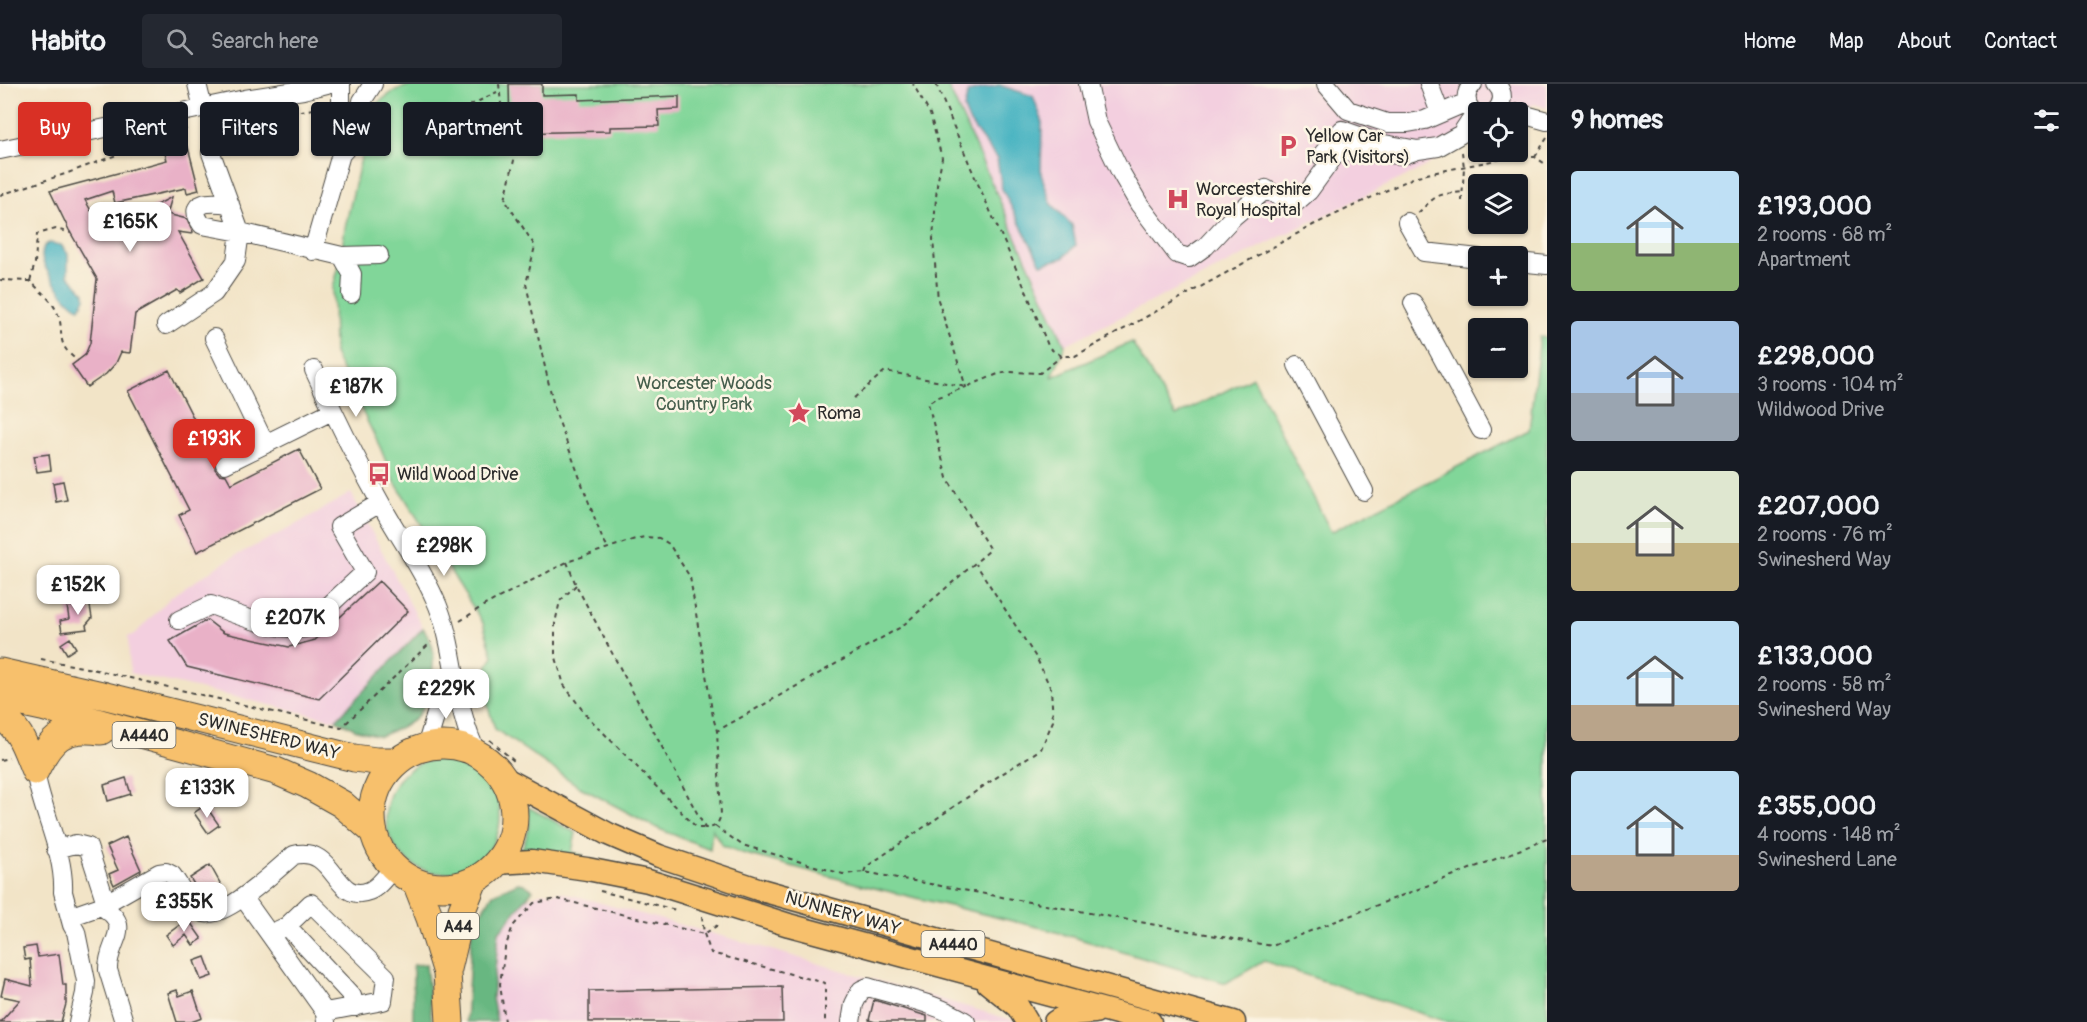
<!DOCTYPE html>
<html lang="en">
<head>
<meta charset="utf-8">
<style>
	body { margin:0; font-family:Pangolin,sans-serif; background:#242831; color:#f1f3f6; height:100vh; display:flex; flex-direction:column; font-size:22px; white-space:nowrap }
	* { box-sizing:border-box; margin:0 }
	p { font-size:20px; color:#9ea1a6 }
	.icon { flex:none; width:33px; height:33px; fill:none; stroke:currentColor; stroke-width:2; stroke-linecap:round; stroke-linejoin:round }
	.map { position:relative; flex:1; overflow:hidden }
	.panel { display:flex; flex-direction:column; background:#171b24; width:540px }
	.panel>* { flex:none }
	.hud { position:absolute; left:18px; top:18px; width:570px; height:54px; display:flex; gap:12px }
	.controls { position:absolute; left:1468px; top:18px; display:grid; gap:12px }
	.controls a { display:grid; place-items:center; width:60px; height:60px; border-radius:6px; background:#171b24; box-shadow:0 2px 4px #0004; font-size:30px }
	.price { position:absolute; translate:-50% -51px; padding:0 14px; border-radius:12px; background:#fff; color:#222; font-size:20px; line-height:39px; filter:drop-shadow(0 2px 3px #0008) }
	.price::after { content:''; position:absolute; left:50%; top:36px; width:18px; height:14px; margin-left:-9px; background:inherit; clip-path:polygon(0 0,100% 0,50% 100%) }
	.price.current { background:#d93025; color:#fff }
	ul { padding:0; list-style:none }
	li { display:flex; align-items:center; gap:18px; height:150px; padding:0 24px }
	li span { display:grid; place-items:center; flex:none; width:168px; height:120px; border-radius:6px; color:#555 }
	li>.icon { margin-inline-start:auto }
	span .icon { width:72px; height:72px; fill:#fffc; stroke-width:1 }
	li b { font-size:26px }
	h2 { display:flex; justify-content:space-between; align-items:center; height:72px; padding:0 24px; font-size:26px }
	.pill { padding:0 21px; border-radius:6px; background:#171b24; box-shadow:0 2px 4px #0004; font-size:21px; line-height:54px }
	.pill.current { background:#d93025; color:#fff }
	header { display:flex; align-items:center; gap:36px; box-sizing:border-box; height:84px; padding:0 30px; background:#171b24; border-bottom:2px solid #363941 }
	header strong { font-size:28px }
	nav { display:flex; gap:33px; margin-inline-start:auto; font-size:21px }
	.search { width:420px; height:54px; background:#242831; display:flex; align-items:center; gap:15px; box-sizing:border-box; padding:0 21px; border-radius:6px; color:#9ea1a6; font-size:22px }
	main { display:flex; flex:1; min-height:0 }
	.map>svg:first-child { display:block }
</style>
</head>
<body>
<header>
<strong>Habito</strong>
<div class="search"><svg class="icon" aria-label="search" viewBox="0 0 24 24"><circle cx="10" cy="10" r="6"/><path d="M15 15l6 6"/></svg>Search here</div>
<nav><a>Home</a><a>Map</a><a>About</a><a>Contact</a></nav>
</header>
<main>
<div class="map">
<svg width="1547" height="938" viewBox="0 0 1547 938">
	<rect width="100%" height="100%" fill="#fcf5e5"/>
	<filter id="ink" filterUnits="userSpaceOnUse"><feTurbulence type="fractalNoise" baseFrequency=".0167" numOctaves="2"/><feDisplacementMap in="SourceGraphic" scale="12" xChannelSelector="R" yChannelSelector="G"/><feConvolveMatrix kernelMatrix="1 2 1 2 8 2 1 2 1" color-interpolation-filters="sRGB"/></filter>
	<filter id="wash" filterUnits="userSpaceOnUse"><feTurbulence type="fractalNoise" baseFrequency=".008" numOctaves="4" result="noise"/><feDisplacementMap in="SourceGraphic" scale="24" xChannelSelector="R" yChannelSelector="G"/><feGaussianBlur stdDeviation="1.35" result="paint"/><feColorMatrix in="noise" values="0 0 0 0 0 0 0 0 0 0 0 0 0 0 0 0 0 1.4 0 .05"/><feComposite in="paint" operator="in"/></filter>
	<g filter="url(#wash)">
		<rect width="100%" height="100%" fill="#f2e4c7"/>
		<path fill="#f3cfdf" d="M947,0H1547V24L1534,20L1518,29L1479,28V51L1415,88L1300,143L1065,261Z
			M351,409L423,544L336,636L130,589L128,553L135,550L172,512L233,473L288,445Z
			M561,808L765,864L1019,938H492L489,872L503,831L517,818L540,809Z"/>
		<path fill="#81d699" stroke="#568062" stroke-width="1.5" d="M414,0H947L1065,261L1052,293L1132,258L1176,332L1253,293L1331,448L1529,346L1540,253L1547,254V938H1447L1264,877L1226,899L1046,845L862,801L742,769L722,761L712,745L710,765L659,745L580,703L495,645L480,596L493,572L483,539L393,395L380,363L334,270L333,203L340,179L345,144L373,22L396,6Z
			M386 732a57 57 0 1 1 114 0a57 57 0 1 1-114 0Z
			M528,723L576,749L572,768L583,771L582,776L521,766C528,752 531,738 528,723Z"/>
		<path fill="#68b781" stroke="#4a7156" stroke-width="1.5" d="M423,544C427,550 432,558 433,565C435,582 429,620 417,632C408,642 392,647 380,652L357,646L336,636Z
			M518,799L524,800L533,806L499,848L492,914L497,938H466L472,841L493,810Z
			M426,880L432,938H413V881Z"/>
		<path fill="#45b2c1" stroke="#386e76" stroke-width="1.5" d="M999,1L1033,12L1042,36L1041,90L1051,119L1072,141L1076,161L1063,174L1041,180L1002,105L997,75L970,39L964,25L968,8Z
			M49,159L61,161L68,170V191L85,209V214L80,224C68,221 49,192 44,180C41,175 42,167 44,162Z"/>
		<g id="blocks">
			<path fill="#e9b1c7" d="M509,0H542V11L579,10V16L679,12V25L658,26L659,42L610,43V47L510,49Z
				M188,63L199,106L187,109L186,104L115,119L112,107L85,116L103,148L172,113L167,130L187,135L193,148L192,150L178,148L204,194L180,209L177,206L135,230L130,269L121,268L116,279L106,290L87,303L72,281L85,271L90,259L97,195L69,146L50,107L167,76L165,69Z
				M169,286L215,377V385L219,390L226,391L231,400L299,365L320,405L197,468L179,431L189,426L128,307Z
				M49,370L51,386L37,388L34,372Z
				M63,397L67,416L56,418L53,399Z
				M379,497L408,527L319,615L187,583L170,557L207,536L224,549L289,563L315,556Z
				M77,509L89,516L92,534L86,541L87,545L62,548L60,537L69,535L67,522L79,521Z
				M70,554L76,564L67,570L61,560Z
				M126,694L131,710L108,717L104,701Z
				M205,721L219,741L208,749L194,729Z
				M126,753L141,786L114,801L109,790L118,786L107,762Z
				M210,781L225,808L209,818L199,804L197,805L190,794Z
				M188,835L202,855L193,861L186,851L173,861L166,851Z
				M36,862L38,873L59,870L63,901H66V920L61,938H0L20,916L1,912L5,895L32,902L30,875L25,876L23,864Z
				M205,873L212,892L201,896L194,877Z
				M782,903L783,938H589V907Z
				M177,906L179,912L193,907L202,934L191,938H177L168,909Z
				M874,916L927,932V938H875L869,936Z"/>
		</g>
	</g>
	<g filter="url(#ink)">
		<use href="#blocks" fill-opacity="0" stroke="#494742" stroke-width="1.5"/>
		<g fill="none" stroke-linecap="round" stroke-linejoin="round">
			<g stroke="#494742" stroke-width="20">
				<path id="minor" d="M197,0L203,24
					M1088,0L1096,37L1120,87L1139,120L1177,170L1189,174L1206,162L1234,132L1266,105L1293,121L1309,107L1338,67L1403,71L1418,66
					M1326,0L1348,26L1387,39H1408L1425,36L1467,18
					M1429,0L1440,29
					M1472,27C1464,18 1465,8 1473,0
					M1495,28C1503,20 1505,9 1496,0
					M1518,29L1547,37
					M0,66L245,15L303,6L327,0
					M211,69L240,148L342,172L379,171
					M341,70L355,55L362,17L373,0
					M1321,72L1342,46L1379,59L1418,66L1438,63L1461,50L1475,29
					M1407,138L1424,168L1479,174
					M313,167L341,70V0
					M342,172L352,190L351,210
					M1518,178L1547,181
					M1413,219L1481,346
					M166,241L214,209L236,177L240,148L202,141C184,115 213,118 230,120
					M214,254L265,360
					M1297,281L1364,407
					M314,286C336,335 360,383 386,429C402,457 421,484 434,513C458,563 452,622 478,671
					M225,380L332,327
					M179,536L211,521C237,531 277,547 305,544L365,488L339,443L380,419
					M426,663L436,630L454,587
					M35,687C41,726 65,768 63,808L72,841L76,848L86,897L85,909L78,938
					M56,765L76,760L88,763L106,819
					M243,813L325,928L326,938
					M101,822C136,843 107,857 108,886L124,938
					M75,831L101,822L159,789L166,788L172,791C179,800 191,823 201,828C222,839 277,785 294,771C336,761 334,821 369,807C378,804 387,791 393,784
					M287,842L352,912L355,923
					M270,850L287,842L311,819L386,893L383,917L325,928
					M851,938L854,920L861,906L868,903C900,913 938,919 966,938"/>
			</g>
			<g stroke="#494742" stroke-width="25">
				<path id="major" d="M502,693L608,750L659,772L761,806L1234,938
					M496,779L532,777L587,785L648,797L789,841L1150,938
					M988,899L1018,923L1027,938
					M1055,938C1068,929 1079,929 1095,928"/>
			</g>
			<g stroke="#494742" stroke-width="29">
				<path id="highway" d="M0,588L106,612L354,674L376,677H398
					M0,614L42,623L276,687L308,701L342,720L373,747
					M0,632C21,644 26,666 35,687
					M372 732a71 71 0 1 1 142 0a71 71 0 1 1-142 0Z
					M35,687C51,654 63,642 101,647
					M416,798L430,834L447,889L450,938
					M448,885L462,826L474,796"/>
			</g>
			<path stroke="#494742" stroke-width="2" stroke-dasharray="4.5 4.5" stroke-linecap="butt" d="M499,0L501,20L512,36L519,54L505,116L535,162L526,200L555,327L602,454L609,465
				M936,0L974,91L1027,209L1049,264L1062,272H1075L1313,141L1417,92L1511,73H1535L1547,81
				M202,42L327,23
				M423,48L443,35L497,8
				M1535,73L1547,54
				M0,111L65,90L187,45
				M1462,117L1464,83L1462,68
				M1418,129C1438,110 1435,111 1462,108
				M0,196L30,197C39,206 50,214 56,226C67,247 52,258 78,277
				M30,197L35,179L37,150L56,145L71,149
				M854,314L885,287L966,303L998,290L1010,288L1040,289L1062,272
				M567,478L576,501L705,744C716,744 718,740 721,731L717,647L901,543L990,466L947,394L928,319L936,314L966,303L938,216L933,155L937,101L942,74L930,30L913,0
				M576,501L560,517L555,539V570L564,601L586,631L697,744H705
				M460,537L483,522L567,478L635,455L645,453L659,454L669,460L690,493L713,633L717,647
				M41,575L92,585L341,644L431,558
				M490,656L515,678
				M0,676L9,674
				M715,742L742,761L843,790L864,788L1272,862L1547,755
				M864,788L866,783L994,695L1041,665L1053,637L1051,605L1037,575L976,480
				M600,807L676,826
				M702,832L704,850L711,869L825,899V938
				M505,938L500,900L505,864L513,842L534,819L558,815L704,850L721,839"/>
			<use href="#minor" stroke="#fff" stroke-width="18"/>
			<use href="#major" stroke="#f7c06c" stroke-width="22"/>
			<use href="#highway" stroke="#f7c06c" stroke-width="27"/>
		</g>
	</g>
	<defs>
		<g id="parking-bare" transform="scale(1.8)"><path d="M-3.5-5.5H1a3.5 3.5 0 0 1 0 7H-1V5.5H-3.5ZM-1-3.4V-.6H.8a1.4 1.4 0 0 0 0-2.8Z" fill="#d1495b" stroke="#fcf5e5" stroke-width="2.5" paint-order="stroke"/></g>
		<g id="hospital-bare" transform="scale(1.8)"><path d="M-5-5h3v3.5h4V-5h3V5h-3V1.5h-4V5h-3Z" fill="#d1495b" stroke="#fcf5e5" stroke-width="2.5" paint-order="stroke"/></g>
		<g id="sight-bare" transform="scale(1.8)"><path d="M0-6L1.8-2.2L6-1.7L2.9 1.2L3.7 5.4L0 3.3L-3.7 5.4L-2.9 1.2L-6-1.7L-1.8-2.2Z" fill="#d1495b" stroke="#fcf5e5" stroke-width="2.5" paint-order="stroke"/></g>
		<g id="bus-bare" transform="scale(1.8)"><path d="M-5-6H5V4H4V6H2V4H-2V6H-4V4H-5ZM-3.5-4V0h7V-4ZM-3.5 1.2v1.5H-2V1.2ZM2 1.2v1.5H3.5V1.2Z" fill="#d1495b" stroke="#fcf5e5" stroke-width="2.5" paint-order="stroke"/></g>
	</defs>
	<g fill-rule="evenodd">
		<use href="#parking-bare" x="1288" y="62"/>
		<use href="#hospital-bare" x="1178" y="115"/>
		<use href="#sight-bare" x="799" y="329"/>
		<use href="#bus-bare" x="379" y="390"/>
	</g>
	<g text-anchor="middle" stroke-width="5" stroke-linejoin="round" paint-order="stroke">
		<g fill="#fcf5e5" stroke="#6a6863" stroke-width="1.5">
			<rect x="112.5" y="638" width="63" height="26" rx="4.5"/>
			<rect x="437" y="829" width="42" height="26" rx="4.5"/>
			<rect x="921.5" y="847" width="63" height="26" rx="4.5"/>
		</g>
		<g font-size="16" font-weight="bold" fill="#2b2b2b">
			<text x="144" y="657">A4440</text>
			<text x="458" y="848">A44</text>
			<text x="953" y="866">A4440</text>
		</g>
		<g font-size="18" fill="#2b2b2b" stroke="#fcf5e5" text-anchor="start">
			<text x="1306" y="58">Yellow Car<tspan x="1306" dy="21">Park (Visitors)</tspan></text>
			<text x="1196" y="111">Worcestershire<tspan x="1196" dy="21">Royal Hospital</tspan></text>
			<text x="817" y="335">Roma</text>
			<text x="397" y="396">Wild Wood Drive</text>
		</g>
		<g font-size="18" fill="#455e4c" stroke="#fcf5e5">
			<text x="704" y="305">Worcester Woods<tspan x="704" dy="21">Country Park</tspan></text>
		</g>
		<g font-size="18" fill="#2b2b2b" stroke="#fcf5e5">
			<text transform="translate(269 652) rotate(14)" y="6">SWINESHERD WAY</text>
			<text transform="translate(843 829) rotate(16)" y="6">NUNNERY WAY</text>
		</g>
	</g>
</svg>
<div class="controls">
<a><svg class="icon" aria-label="locate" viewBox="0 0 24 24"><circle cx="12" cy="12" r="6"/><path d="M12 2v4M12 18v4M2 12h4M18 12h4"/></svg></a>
<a><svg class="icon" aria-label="layers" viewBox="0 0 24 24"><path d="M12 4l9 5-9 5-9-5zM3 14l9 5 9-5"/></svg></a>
<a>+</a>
<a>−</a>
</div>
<b class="price" style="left:130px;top:169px">£165K</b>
<b class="price" style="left:356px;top:334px">£187K</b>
<b class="price current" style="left:214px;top:386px">£193K</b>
<b class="price" style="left:444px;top:493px">£298K</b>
<b class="price" style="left:78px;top:532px">£152K</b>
<b class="price" style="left:295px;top:565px">£207K</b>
<b class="price" style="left:446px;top:636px">£229K</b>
<b class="price" style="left:207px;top:735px">£133K</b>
<b class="price" style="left:184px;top:849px">£355K</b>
<div class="hud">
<a class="pill current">Buy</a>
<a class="pill">Rent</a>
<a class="pill">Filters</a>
<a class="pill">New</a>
<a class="pill">Apartment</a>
</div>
</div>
<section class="panel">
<h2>9 homes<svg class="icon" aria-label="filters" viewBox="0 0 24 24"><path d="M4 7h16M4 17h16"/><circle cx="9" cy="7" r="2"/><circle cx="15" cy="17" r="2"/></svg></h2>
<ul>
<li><span style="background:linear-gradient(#bfe0f5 60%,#8fb573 0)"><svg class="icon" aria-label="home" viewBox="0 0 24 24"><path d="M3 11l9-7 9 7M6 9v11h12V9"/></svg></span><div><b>£193,000</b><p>2 rooms · 68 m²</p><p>Apartment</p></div></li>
<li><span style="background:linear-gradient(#a9c7e8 60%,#9aa5b1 0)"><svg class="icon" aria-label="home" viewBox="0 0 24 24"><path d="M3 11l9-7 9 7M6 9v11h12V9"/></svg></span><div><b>£298,000</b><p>3 rooms · 104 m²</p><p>Wildwood Drive</p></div></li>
<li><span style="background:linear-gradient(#dfe7d0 60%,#c2b280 0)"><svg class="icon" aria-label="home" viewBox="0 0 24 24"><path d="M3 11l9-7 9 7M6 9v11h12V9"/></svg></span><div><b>£207,000</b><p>2 rooms · 76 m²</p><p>Swinesherd Way</p></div></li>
<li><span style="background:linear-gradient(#bfe0f5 70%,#b9a48a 0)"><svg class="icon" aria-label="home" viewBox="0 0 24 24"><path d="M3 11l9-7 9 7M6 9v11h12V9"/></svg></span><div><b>£133,000</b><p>2 rooms · 58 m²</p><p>Swinesherd Way</p></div></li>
<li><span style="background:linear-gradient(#bfe0f5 70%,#b9a48a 0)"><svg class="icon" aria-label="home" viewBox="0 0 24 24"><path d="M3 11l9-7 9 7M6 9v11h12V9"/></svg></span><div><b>£355,000</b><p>4 rooms · 148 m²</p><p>Swinesherd Lane</p></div></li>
</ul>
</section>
</main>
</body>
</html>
